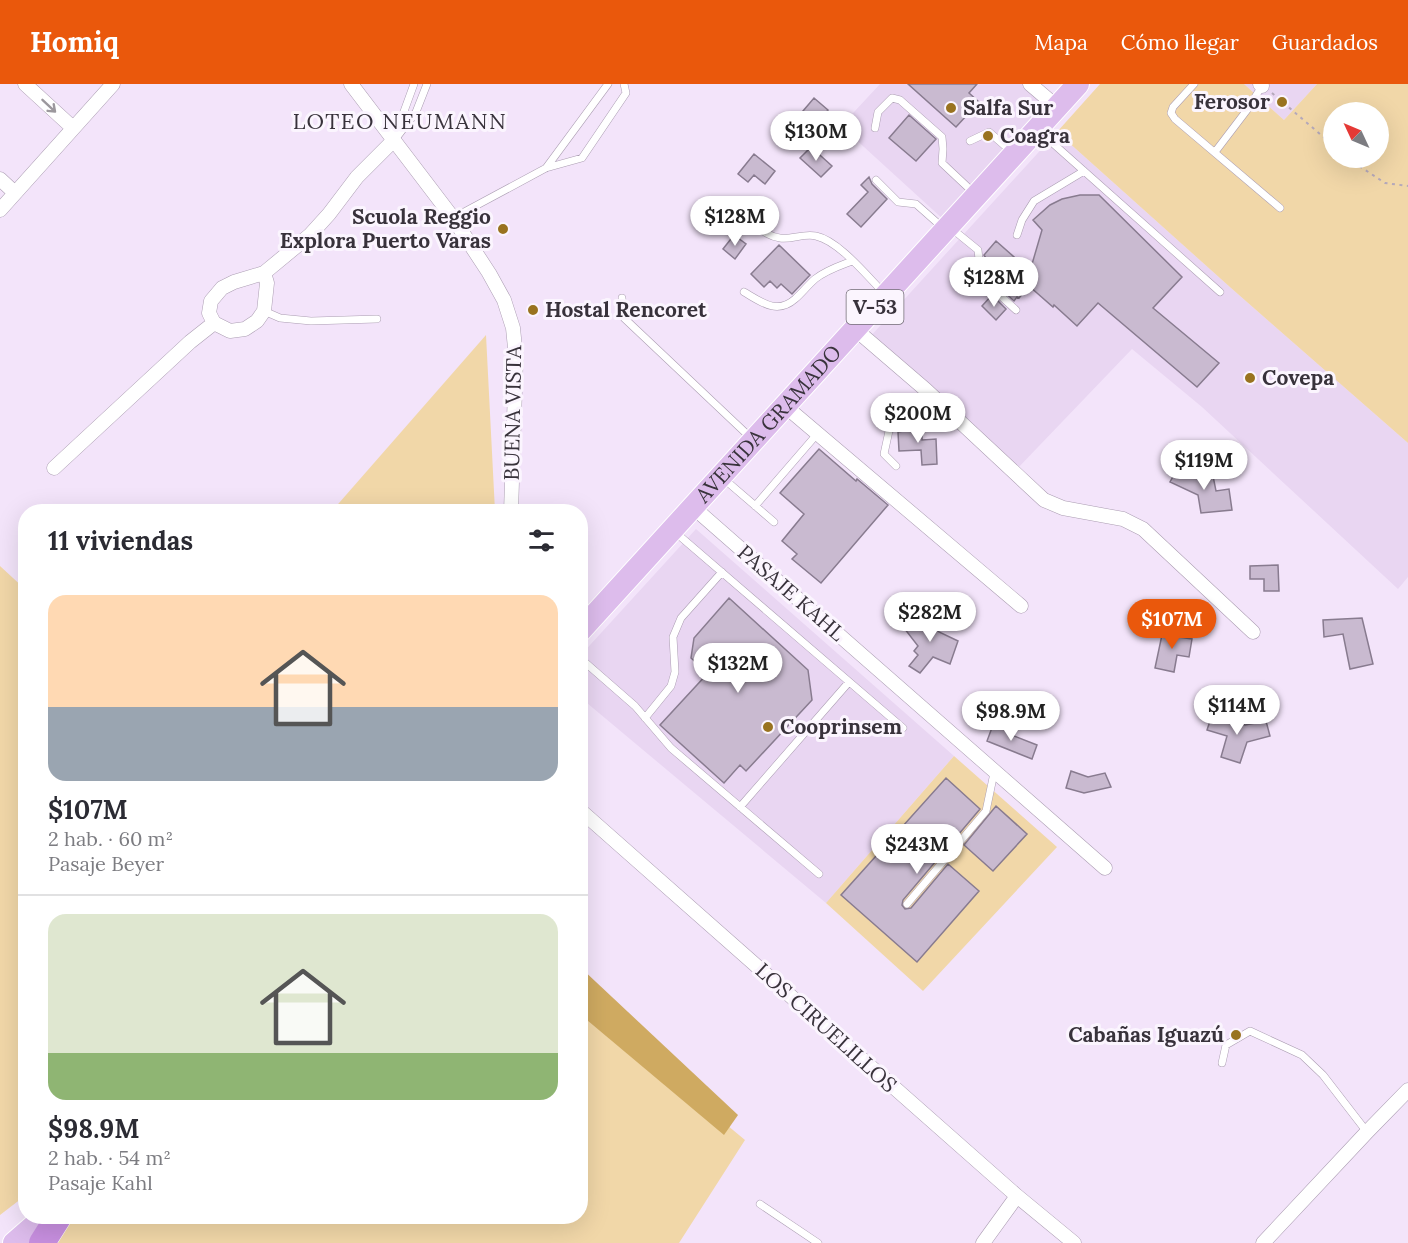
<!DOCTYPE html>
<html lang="es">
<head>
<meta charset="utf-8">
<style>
	body { margin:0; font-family:Lora,serif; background:#f2f2f3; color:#2b2b33; height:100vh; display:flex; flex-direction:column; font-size:22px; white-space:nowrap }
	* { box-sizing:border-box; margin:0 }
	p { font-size:20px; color:#7c7c81 }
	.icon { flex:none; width:33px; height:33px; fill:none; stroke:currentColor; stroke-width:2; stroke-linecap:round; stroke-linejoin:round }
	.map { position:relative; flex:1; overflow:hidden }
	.details { position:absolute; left:18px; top:420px; width:570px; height:720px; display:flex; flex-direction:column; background:#fff; border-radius:24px; box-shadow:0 6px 24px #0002 }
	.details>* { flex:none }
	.needle { width:39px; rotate:314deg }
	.controls { position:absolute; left:1323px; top:18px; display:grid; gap:12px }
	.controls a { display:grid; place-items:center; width:66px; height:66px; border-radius:50%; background:#fff; box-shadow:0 6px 24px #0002; font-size:30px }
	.price { position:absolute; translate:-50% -51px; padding:0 14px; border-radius:21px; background:#fff; color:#222; font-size:20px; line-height:39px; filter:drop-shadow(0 2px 3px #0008) }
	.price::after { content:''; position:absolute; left:50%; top:36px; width:18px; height:14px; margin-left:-9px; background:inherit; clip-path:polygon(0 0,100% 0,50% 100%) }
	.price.active { background:#ea580c; color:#fff }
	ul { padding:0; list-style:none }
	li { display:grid; align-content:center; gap:12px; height:318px; padding:0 30px }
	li+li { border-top:2px solid #e1e1e2 }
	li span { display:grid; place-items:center; height:186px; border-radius:18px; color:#555 }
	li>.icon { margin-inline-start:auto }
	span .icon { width:108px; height:108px; fill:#fffc; stroke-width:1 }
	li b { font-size:26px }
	h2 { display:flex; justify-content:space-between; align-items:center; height:72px; padding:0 30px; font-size:26px }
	header { display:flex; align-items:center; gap:36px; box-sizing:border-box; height:84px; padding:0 30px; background:#ea580c; color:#fff }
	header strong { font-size:28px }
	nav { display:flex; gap:33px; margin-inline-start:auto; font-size:21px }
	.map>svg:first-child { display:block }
</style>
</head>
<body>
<header>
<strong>Homiq</strong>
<nav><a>Mapa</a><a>Cómo llegar</a><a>Guardados</a></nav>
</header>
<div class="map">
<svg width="1408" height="1159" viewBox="0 0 1408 1159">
	<rect width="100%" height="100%" fill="#f3e4fa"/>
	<path fill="#e9d6f2" d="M880,0H1023L1048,21L944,136L841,42Z
		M1244,0H1317L1284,36Z
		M1057,48L1231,204L1408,359V493L1398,505L1202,323L1132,265L1014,388L869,254Z
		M696,445L954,672L826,819L581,614L580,572Z"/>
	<path fill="#f1d7a8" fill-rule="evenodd" d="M1100,0H1244L1284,36L1317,0H1408V359L1231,204L1057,48ZM1334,28H1378V74H1334Z
		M486,251L495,427H332Z
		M0,482L26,506V1111L0,1131Z
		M954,672L1057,763L923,907L826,819Z
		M581,920L745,1056L679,1159H28L72,1133L580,1132Z"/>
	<path fill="#cfaa61" d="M580,883L738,1031L724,1051L581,931Z"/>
	<path fill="#c9bad0" stroke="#887b8f" stroke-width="1.5" d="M908,0H977L969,9L979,18L956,43Z
		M814,14L828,26L817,39L803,27Z
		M909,31L936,55L916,77L889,54Z
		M811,63L832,82L821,93L800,74Z
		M754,70L775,87L765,100L754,91L748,98L738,90Z
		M869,93L872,100L887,115L861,143L847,130L868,108L861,101Z
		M1080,111H1099L1182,193L1153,224L1219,279L1197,303L1098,219L1077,242L1054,221L1053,223L1029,202L1019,214L1017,213L1014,217L999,203L1002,200L986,186L985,178L987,176L984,171L996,157L1030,187L1042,146L1033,136L1050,121L1062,115Z
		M734,151L746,160L735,175L723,165Z
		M779,161L810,191L792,210L781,200L777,204L770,197L764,203L751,190Z
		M992,211L1006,225L996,236L982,222Z
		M922,340V356L936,355L937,380L922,381L921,366L899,367L898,348L904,347L903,341Z
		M819,365L856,397L857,395L888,421L821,499L792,475L797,470L782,457L804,430L780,409Z
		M1178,384L1195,391L1212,387L1216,407L1229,405L1232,426L1201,429L1198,411L1170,398Z
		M1278,481L1279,507H1264V495H1250V482Z
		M729,514L808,586L812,616L746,687L740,681L724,699L660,641L708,589L691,574L694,554Z
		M923,529L939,548L958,557L950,580L933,573L920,589L909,582L918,571L914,567L918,562L904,544Z
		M1362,534L1373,580L1350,585L1343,550L1324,553L1323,536Z
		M1163,546L1179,549V553L1192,555L1189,573L1177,571L1174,588L1155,584Z
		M1212,631L1245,641L1266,637L1270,652L1247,658L1240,679L1221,673L1227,652L1207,646Z
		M993,641L1010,647L1009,650L1037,661L1032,675L987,657Z
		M1071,687L1088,693L1105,689L1111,703L1084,709L1066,704Z
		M946,694L980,725L903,816L902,821L905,825L911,824L948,780L979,807L917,878L841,811Z
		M996,722L1027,750L993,787L964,761Z"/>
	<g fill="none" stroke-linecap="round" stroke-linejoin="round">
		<g stroke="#ab9db2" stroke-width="8">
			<path id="lane" d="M1194,0L1173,23L1171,29L1175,35L1280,124
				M875,44L878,28L892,14L900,16L942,53L943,65L942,79L975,110
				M1039,47L1220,208
				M395,52L414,0
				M394,57L416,28L427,0
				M970,57L989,48L1012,68
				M1215,68L1247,26L1262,2
				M546,84L608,0
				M876,96L898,118L916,120L942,143
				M453,134L546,84L582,74L626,9L624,0
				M755,141C763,147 770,153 780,154C791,156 804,149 816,152C839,157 867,192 883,208
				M951,144L978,166L981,194L1016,226
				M1017,151L1022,136L1034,117L1084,87
				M744,208C761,218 777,231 795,215C802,209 808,201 815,195C826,186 839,182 852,177
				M622,214L624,234L751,354
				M264,227L280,234L311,237L377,235
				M896,382L884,370L889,347L926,306
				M724,395L774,438
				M755,422L818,349
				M675,448L903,644
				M580,574L635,622L671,664L819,790
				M645,634L671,602L675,588L673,553L681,534L722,488
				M740,723L849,598
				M907,820L986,727L994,689
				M1222,979L1226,961L1250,947L1302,971L1323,991L1367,1048
				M760,1120L818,1159"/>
		</g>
		<g stroke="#ab9db2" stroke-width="15">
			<path id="street" d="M25,0L73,44
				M351,0L453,134L489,189L504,216L513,244L516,274L511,428
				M1030,0L1057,23
				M1260,0L1262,2
				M0,95L15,109
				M0,126L113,0
				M264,189L267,199L264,227L257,237L245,245L230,247L214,239L209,229L211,217L222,204L234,198L264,189L310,151L329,130L357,93L393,57
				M855,245L926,306L1044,416L1063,424L1123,435L1143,445L1253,548
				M785,322L1021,522
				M54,384L190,258L214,239
				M693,423L1105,784
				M580,726L1017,1112L1074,1159
				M983,1159L1017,1112
				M1263,1159L1367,1048L1408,1006"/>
		</g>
		<g stroke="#fff" stroke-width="24">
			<g id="primary">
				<path id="s1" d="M580,547L1078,0"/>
				<path d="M14,1159L45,1132"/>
			</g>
		</g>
		<g stroke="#fff" stroke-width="27">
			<path id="highway" d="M42,1159L59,1132"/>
		</g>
		<path stroke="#b4a8ba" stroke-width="2" stroke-dasharray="3 4.5" stroke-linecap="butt" d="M1272,9L1334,62
			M1347,74L1385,99L1408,102"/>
		<use href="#lane" stroke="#fff" stroke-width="7"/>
		<use href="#street" stroke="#fff" stroke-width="14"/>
		<use href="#primary" stroke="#ddbcec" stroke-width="22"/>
		<use href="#highway" stroke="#c78fdf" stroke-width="26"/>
	</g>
	<defs><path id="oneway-shaft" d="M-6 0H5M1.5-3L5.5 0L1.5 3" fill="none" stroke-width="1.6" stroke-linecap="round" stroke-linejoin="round" transform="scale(1.5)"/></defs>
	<use stroke="#9c989d" href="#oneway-shaft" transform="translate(49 22) rotate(43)"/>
	<g fill="#99731f" stroke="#fbf5fe" stroke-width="2">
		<circle cx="1282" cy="18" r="6"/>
		<circle cx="951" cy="24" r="6"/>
		<circle cx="988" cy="52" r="6"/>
		<circle cx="503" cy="145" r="6"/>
		<circle cx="533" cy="226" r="6"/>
		<circle cx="1250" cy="294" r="6"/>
		<circle cx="768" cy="643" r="6"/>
		<circle cx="1236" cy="951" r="6"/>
	</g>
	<g text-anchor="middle" stroke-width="6" stroke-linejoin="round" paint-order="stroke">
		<rect fill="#fbf5fe" stroke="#726c76" stroke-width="1.5" x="846.5" y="206" width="57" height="34" rx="4.5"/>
		<g font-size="20" font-weight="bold" fill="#38323b">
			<text x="875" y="230">V-53</text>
		</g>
		<g font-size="21" font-weight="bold" fill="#38323b" stroke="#fbf5fe" text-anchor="start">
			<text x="1270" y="25" text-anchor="end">Ferosor</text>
			<text x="963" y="31">Salfa Sur</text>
			<text x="1000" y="59">Coagra</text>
			<text x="491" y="140" text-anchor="end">Scuola Reggio<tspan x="491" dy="24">Explora Puerto Varas</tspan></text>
			<text x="545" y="233">Hostal Rencoret</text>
			<text x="1262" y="301">Covepa</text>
			<text x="780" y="650">Cooprinsem</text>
			<text x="1224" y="958" text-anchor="end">Cabañas Iguazú</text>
		</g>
		<g font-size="21" fill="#38323b" stroke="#fbf5fe">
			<text transform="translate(513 329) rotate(-89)" y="7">BUENA VISTA</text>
			<text dy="7" stroke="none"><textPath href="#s1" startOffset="280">AVENIDA GRAMADO</textPath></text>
			<text transform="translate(791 509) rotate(41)" y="7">PASAJE KAHL</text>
			<text transform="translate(826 944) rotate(42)" y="7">LOS CIRUELILLOS</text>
		</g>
		<g font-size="22" letter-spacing="1.5" fill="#38323b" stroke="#fbf5fe">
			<text x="400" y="45">LOTEO NEUMANN</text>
		</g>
	</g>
</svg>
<div class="controls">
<a><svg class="needle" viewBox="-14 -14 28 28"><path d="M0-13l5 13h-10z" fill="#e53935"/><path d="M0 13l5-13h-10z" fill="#7c7c81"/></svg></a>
</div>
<b class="price" style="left:816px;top:78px">$130M</b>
<b class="price" style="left:735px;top:163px">$128M</b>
<b class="price" style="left:994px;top:224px">$128M</b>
<b class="price" style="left:918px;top:360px">$200M</b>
<b class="price" style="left:1204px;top:407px">$119M</b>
<b class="price" style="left:930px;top:559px">$282M</b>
<b class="price active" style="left:1172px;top:566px">$107M</b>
<b class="price" style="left:738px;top:610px">$132M</b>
<b class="price" style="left:1237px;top:652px">$114M</b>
<b class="price" style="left:1011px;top:658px">$98.9M</b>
<b class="price" style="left:917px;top:791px">$243M</b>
<section class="details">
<h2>11 viviendas<svg class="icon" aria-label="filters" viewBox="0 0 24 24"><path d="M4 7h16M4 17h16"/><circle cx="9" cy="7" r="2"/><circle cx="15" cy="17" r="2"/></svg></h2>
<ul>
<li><span style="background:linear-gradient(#ffd9b3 60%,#9aa5b1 0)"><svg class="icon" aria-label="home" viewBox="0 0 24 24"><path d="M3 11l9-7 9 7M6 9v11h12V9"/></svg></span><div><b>$107M</b><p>2 hab. · 60 m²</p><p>Pasaje Beyer</p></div></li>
<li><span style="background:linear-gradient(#dfe7d0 75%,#8fb573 0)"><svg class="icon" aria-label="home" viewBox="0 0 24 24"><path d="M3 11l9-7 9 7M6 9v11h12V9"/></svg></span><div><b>$98.9M</b><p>2 hab. · 54 m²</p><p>Pasaje Kahl</p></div></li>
</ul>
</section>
</div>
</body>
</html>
